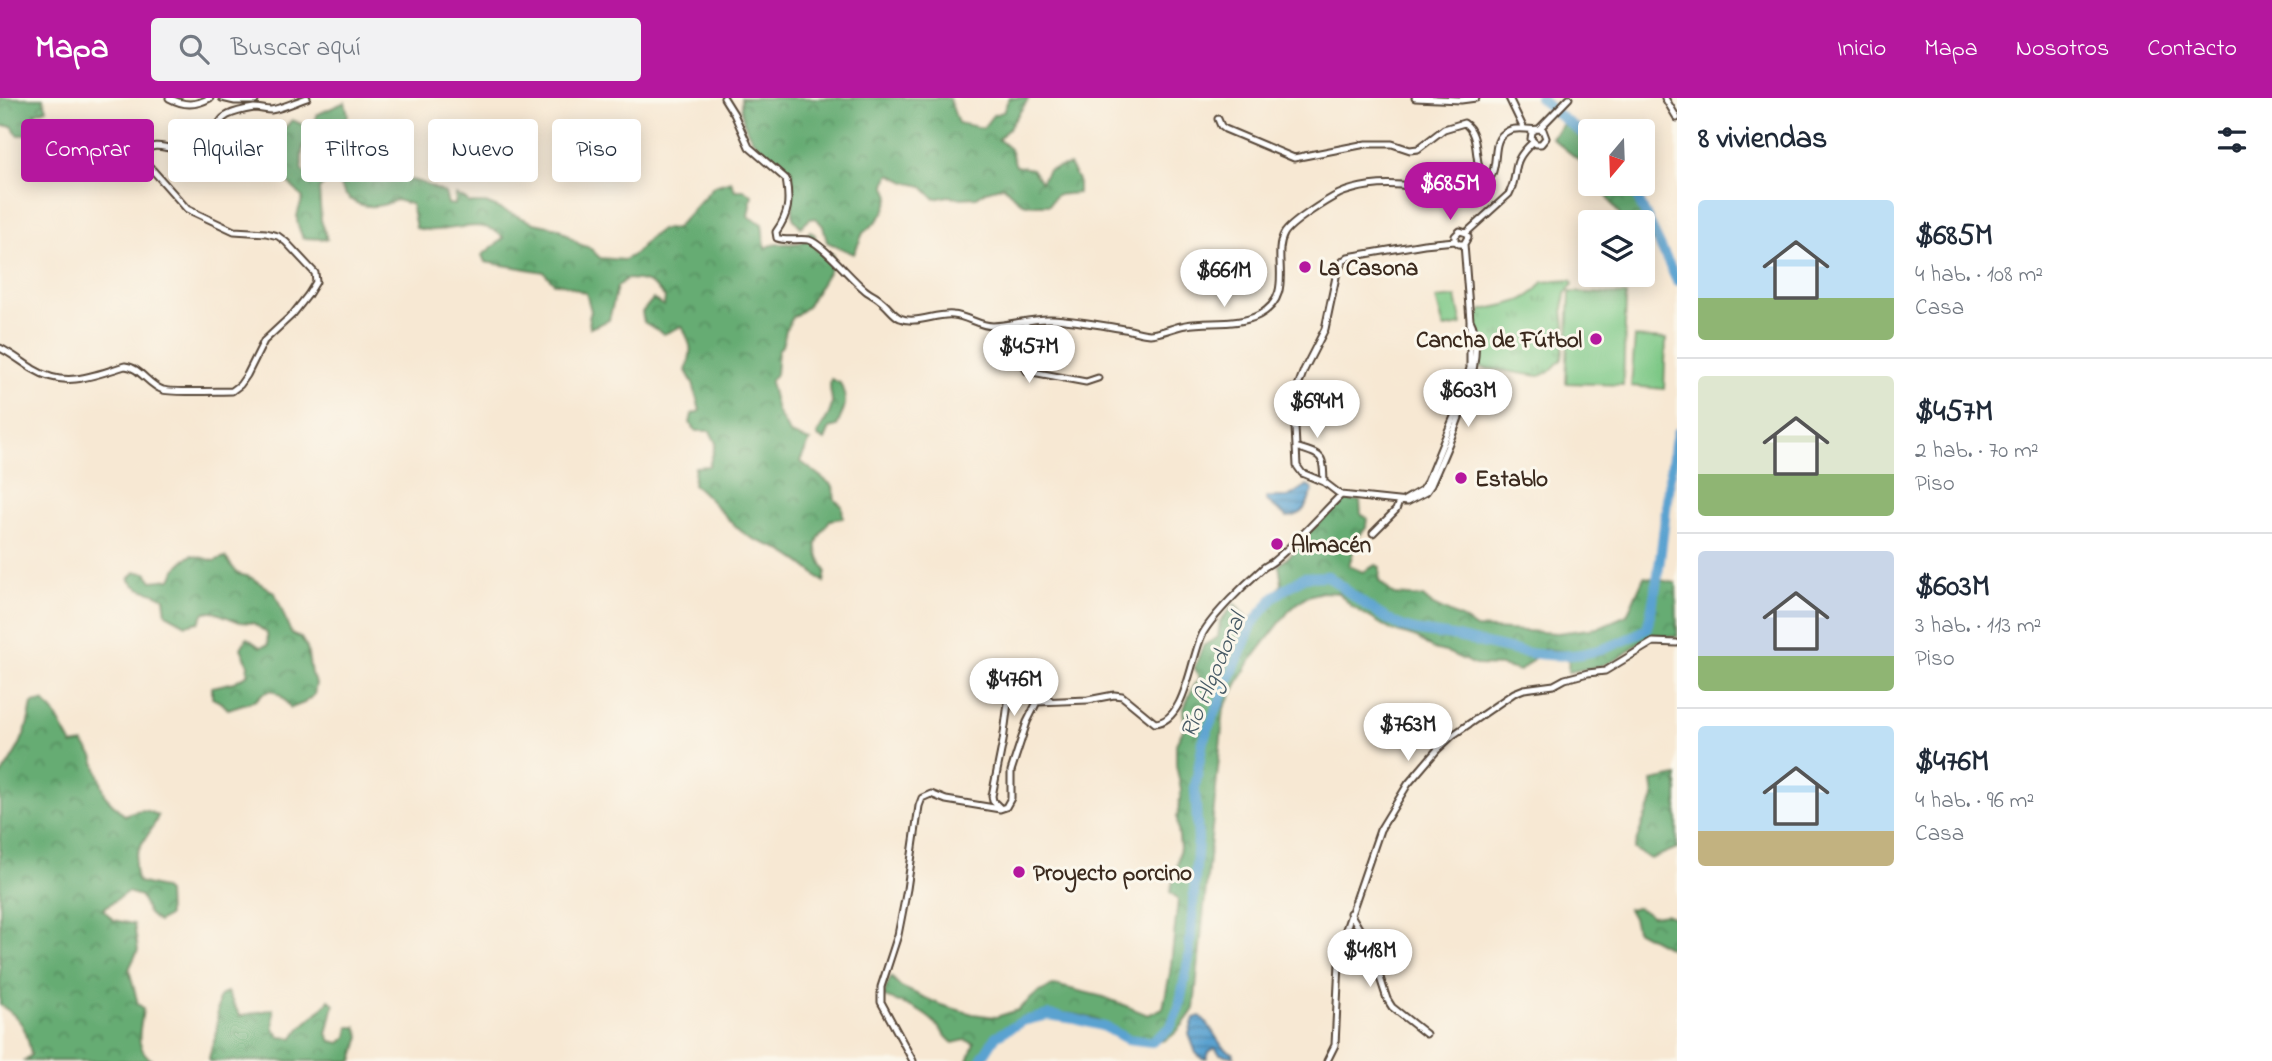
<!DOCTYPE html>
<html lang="es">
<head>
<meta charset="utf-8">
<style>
	body { margin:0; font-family:"Indie Flower",sans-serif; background:#f2f2f3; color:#1f2937; height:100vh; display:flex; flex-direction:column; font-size:26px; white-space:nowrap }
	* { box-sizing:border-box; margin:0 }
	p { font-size:23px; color:#747a83 }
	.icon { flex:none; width:38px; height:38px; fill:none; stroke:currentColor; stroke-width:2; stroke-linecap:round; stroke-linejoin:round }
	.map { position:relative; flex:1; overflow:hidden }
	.drawer { display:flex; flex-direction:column; background:#fff; width:595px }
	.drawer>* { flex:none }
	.hud { position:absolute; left:21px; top:21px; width:665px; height:63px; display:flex; gap:14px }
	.needle { width:46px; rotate:199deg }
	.tools { position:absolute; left:1578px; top:21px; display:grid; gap:14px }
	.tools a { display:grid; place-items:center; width:77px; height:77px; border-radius:7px; background:#fff; box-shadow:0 4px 18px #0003; font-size:35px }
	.price { position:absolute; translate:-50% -60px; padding:0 16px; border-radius:24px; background:#fff; color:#222; font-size:23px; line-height:46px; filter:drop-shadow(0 2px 4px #0008) }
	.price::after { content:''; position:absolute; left:50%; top:42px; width:21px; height:16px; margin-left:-10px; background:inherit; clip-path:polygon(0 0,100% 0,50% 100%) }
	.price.current { background:#b5179e; color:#fff }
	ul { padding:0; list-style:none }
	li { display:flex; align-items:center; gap:21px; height:175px; padding:0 21px }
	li+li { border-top:2px solid #e0e1e3 }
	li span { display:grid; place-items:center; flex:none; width:196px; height:140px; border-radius:7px; color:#555 }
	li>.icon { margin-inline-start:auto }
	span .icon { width:84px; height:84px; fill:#fffc; stroke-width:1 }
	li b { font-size:30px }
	h2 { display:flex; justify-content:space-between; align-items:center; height:84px; padding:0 21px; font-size:30px }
	.chip { padding:0 24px; border-radius:7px; background:#fff; box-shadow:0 4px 18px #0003; font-size:24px; line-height:63px }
	.chip.current { background:#b5179e; color:#fff }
	header { display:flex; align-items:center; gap:42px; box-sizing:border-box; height:98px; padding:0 35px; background:#b5179e; color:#fff }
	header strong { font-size:33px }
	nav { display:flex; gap:38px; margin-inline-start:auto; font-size:24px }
	.search { width:490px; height:63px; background:#f2f2f3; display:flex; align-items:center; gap:18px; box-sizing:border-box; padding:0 24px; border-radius:7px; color:#747a83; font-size:26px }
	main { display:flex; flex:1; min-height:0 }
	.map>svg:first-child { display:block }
</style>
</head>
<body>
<header>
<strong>Mapa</strong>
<div class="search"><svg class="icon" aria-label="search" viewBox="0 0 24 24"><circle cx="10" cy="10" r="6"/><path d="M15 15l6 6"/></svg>Buscar aquí</div>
<nav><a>Inicio</a><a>Mapa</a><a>Nosotros</a><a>Contacto</a></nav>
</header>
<main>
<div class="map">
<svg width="1677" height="963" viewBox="0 0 1677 963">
	<defs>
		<pattern id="grass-tufts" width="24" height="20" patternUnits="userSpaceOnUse" patternTransform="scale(1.75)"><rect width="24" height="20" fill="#7dc886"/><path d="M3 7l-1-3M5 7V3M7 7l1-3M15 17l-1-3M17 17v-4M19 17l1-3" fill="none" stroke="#68a36d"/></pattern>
		<pattern id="forest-crowns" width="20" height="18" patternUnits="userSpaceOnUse" patternTransform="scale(1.75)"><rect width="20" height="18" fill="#66ac73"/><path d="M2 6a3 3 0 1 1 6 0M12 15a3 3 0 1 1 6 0" fill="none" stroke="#558c5e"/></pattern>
		<pattern id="water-rules" width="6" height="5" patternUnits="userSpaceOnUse" patternTransform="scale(1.75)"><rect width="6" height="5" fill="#5aa2d0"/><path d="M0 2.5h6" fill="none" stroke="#4c84a8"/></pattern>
	</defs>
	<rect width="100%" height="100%" fill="#fbf7ec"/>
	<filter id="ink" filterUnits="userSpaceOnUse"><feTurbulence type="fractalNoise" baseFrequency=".0143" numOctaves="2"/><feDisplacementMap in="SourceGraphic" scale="14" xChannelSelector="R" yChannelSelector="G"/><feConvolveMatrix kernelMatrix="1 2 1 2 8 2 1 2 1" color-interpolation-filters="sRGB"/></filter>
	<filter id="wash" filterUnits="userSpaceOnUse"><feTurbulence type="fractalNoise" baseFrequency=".00686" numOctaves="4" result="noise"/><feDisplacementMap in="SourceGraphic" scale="28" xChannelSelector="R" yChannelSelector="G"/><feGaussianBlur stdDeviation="1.57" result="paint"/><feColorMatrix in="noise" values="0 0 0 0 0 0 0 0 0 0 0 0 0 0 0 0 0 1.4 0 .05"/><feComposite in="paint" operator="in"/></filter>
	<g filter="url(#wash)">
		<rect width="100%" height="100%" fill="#f7e8d3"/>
		<path fill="url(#grass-tufts)" stroke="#5c7952" stroke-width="2" d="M1571,182L1573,186L1565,196L1563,211L1565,229L1562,261L1549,274L1539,278L1477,269L1475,221L1483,212C1508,205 1527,207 1543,184Z"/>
		<path fill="url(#forest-crowns)" stroke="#506b48" stroke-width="2" d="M0,0H43L47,11L35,15L32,32L27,37H18L12,28H0Z
			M741,0H949L958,25L983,30L993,17L1003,14L1009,0H1029L1009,30L998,41L1010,51L1016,68L1032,71L1041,84L1048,72L1069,67L1078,82V95L1056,97L1049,107C1022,107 1022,108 1004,88L986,93L977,99L960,100L948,98L935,101L922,88L906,84L890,76L885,86L890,98L884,114L875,125L863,135L854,156L827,144L823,128L816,120L810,121L801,129L793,120L792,73C762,57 739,36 741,0Z
			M345,4L348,16L341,47L355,75C370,73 380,71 389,84C410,76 426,87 445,95L448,106L455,107L456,97L465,101L469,105H486L534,125L558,130L579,146L590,150L600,160L624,162L636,155L648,141L660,132L676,130L714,88L731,83L735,92H744L752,97L748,118L762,126L765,150C776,143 790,148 803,144L810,133L815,137L816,152L833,156V166L807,209L793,219L786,232L782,248L778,252L776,276L770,284L777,313L790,336L810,343L800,363L833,388L835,402L842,408L843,420L830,422C814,445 812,449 826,473L824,484C810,471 796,460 779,451C768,446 756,444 745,436C725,422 713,401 693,386L695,369L709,368L716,345L710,333H696L690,325L692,316L700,313L693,285L686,273C693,251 692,248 682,228L664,236L644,224L642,214L653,201L664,208L665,199C652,184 647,182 626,181L617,189L609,222L590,230L589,220L591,213L586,195C575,192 565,184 554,185L544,174L485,164L482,157L504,140C479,115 448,139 416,130L411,106L396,102C371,114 344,109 338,79L329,81L319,91L321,122L327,141L303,140C294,120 296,119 303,100L287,83L267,81L280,35L292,22L308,29L311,35C301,47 301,57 302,73L312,79L321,69L325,63C318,47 314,33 316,17Z
			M1565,24L1591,44V74C1584,64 1562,50 1551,39Z
			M1599,86H1629L1658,142L1643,147V124H1624Z
			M831,281L840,285C849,305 845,309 837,328L830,330L825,342L819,340L817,337C822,326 832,316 832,304C832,296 828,290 831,281Z
			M1344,402L1360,403L1361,416L1367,420L1366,430L1357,440L1349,468L1363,474L1376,467L1380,469L1379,483L1394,497L1423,499L1431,506L1463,521L1476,530L1557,535L1597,530L1627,517L1644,479L1676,485L1677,539C1637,533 1645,545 1617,561C1603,569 1584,571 1568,574L1569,554L1544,551L1520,573L1501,568L1475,567L1449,555L1433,551L1417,540L1391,532L1351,508L1339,495L1322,494L1305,499L1289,513L1249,565L1224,610L1194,911C1187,921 1177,937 1165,942C1142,950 1113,928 1094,921C1064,910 1021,916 997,937C989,942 982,955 978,963H968L974,945L965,942L953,945C945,939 941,931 934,924C921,911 902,905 884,899L886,889L891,879L901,889L941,907L973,916L996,919L1018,912L1037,895L1055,887L1104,899L1148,917L1163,910L1170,875L1178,801L1170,794L1177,769L1180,749L1177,721L1181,692L1176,667V646L1185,628L1183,613L1192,591L1200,580L1194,571L1203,548L1218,539L1220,523L1235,506L1251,525L1282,486L1279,467L1299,450L1306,437Z
			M192,457L214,463L225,459L238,476L250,479L275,495L291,535L301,540L307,550L311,576L316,585L314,597L304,605L291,610L281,598L272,592L262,596L256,602L228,611L222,605L212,600V589L234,584L247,577L248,566L241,550L247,540L260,549L268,547L267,535L253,525L240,524L214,514H204L199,524L186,527L166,516L164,500C153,492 137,494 129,481L135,474L146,475L152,483L171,481C175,471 182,462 192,457Z
			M43,603L55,616L72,647L83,645L93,658L106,699L124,717C137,712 145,709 158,718C148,745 127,750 138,784L162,790L167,794L168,818L158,824L148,815L141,798L127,794L103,811L113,822L134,826L138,852L129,871L138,906L143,910C141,933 132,948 153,963H24L31,957C27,932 23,921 0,907V679C18,652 27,638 32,605Z
			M1677,678V750L1651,761L1634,751L1644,721L1654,700L1652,683Z
			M1637,809L1652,818L1666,816L1677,821V854L1636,832L1633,820L1628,811Z
			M227,894L240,918L273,911L274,931L280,939L293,940C302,924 319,917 329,902L334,906L327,936L331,943L340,945L347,939L349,929H356L360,938L353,963H209C209,952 215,945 216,935C219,922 216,912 219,899Z"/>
		<path fill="#7dc886" stroke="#5c7952" stroke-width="2" d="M1570,194L1626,197L1623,287L1566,285Z
			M1456,199L1462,227L1444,230L1436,201Z
			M1635,239L1666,241L1664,291L1631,288Z"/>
		<path fill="url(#water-rules)" stroke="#4a6677" stroke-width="2" d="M1307,387L1313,392C1307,406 1304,419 1287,419L1266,402V399H1288Z
			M1200,918C1216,931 1216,949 1233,955L1234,959L1220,956L1215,950L1209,954L1207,961H1202L1196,955L1189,936L1194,920Z"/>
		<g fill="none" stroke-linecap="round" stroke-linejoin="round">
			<path stroke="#5aa2d0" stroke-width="10" d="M1540,0L1556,15L1591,42
				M1631,86L1677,183
				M980,963L996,938L1023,923L1048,917L1075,921L1105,929L1127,941L1152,944L1170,930L1179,909L1189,859L1198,742L1195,690L1203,643L1253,525L1275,498L1304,479L1328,478C1348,494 1380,520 1404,529C1420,535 1440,535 1457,539C1530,556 1578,574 1647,530C1664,466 1664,400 1677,335"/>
		</g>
	</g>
	<g filter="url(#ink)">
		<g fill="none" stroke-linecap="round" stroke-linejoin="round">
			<g stroke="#574639" stroke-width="9">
				<path id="street" d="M169,0C184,8 195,8 210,0
					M222,0L235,3H255
					M724,0L734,16L749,49L786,81C790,103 789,116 776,134L777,140C788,144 798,140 809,142C823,146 851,181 864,191C869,196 876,198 881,203C888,208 893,217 900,220C915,227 936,215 953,217C967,218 979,228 993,228C1013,227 1032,220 1051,221C1075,222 1100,227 1124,231C1133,232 1141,236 1150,236C1163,235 1173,229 1186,227C1209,223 1238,228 1259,217C1296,197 1271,160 1284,136C1290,125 1327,102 1339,96C1357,88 1382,85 1401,87C1426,91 1449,101 1474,92C1509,79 1484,44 1508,33C1517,28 1529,33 1539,31L1543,32L1546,40L1541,46H1536L1531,41L1532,34L1535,32
					M1415,0L1461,2L1476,0
					M1509,0L1524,31
					M1665,0L1677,20
					M1218,21L1221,28L1225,31L1294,60L1366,46H1392L1410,52L1418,51L1444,31L1464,25C1478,34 1475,55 1479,69C1481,75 1484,79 1486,85
					M1539,31L1569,0
					M1455,143V138L1460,133L1466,135L1509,96C1521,72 1508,67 1533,44
					M1464,146H1459L1455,143L1424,146L1348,159L1343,163L1337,174L1325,231L1304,272L1298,288L1295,329L1297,368L1302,375L1324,384L1341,397L1407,404L1426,394L1431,387C1447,349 1491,260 1470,222
					M1026,224C1024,239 1018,260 1027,273L1086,284L1098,280
					M0,250C12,256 22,264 33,271C66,291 91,278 125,268C140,269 148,287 163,292C175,295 217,293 232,293L240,287L247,277L264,243L293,216L308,197L316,184L315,175L286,144L278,138L266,135L234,133L187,111L142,60C147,36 180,56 194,55C218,53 211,25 228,17C234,14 248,11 254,10C260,10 265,12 271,12C283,10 295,4 307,0
					M1296,349C1323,358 1323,355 1324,384
					M1403,403L1422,392L1427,384L1460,304L1470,270V222L1464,146L1468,139L1466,135
					M1373,435L1396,412L1399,404
					M1000,710L993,703L992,698L1003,643L1010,590L1013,586L1020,584L1050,602
					M1350,815L1370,849L1387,901L1392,909L1426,936
					M913,963L881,904V889L898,837L907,791L919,708L922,700L931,696L946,702L1000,711L1006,709L1011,700V673L1027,624L1037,604L1088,602L1114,597L1122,598L1155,625C1186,624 1191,557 1203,535C1214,516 1245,486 1262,471C1266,467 1271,466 1275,462C1299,442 1319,419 1341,397
					M1327,963L1335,947L1339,865L1345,834L1380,732L1408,686L1437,652L1453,637L1514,595L1524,591L1554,587L1565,581L1588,575L1605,573L1653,544L1677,545"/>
			</g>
			<use href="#street" stroke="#fff" stroke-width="5"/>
		</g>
	</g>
	<g fill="#b5179e" stroke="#fbf7ec" stroke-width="2.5">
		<circle cx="1305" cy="169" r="7"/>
		<circle cx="1596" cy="241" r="7"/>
		<circle cx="1461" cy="380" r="7"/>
		<circle cx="1277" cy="446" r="7"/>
		<circle cx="1019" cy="774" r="7"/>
	</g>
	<g text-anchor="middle" stroke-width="6" stroke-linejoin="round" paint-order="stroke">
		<g font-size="23" font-weight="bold" fill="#3b2a1e" stroke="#fbf7ec" text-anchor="start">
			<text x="1319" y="177">La Casona</text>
			<text x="1582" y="249" text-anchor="end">Cancha de Fútbol</text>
			<text x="1475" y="388">Establo</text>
			<text x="1291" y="454">Almacén</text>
			<text x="1033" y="782">Proyecto porcino</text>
		</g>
		<g font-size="24" font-style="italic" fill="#475a65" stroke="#fbf7ec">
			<text transform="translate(1212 577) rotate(-67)" y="8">Río Algodonal</text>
		</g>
	</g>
</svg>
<div class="tools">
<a><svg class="needle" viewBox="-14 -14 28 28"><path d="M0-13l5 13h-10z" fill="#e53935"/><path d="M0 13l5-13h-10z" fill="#747a83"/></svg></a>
<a><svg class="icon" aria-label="layers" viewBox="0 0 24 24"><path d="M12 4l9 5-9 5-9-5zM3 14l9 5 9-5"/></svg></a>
</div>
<b class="price current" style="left:1450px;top:124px">$685M</b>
<b class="price" style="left:1224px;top:211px">$661M</b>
<b class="price" style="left:1029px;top:287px">$457M</b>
<b class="price" style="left:1468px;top:331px">$603M</b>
<b class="price" style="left:1317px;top:342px">$694M</b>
<b class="price" style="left:1014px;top:620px">$476M</b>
<b class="price" style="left:1408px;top:665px">$763M</b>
<b class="price" style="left:1370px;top:891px">$418M</b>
<div class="hud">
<a class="chip current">Comprar</a>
<a class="chip">Alquilar</a>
<a class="chip">Filtros</a>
<a class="chip">Nuevo</a>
<a class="chip">Piso</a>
</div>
</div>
<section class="drawer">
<h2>8 viviendas<svg class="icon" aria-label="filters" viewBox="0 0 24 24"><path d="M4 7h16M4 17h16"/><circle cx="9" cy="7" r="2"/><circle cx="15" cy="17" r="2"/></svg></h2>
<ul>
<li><span style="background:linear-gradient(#bfe0f5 70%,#8fb573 0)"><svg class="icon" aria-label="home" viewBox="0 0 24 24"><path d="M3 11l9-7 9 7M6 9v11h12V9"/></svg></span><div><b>$685M</b><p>4 hab. · 108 m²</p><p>Casa</p></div></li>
<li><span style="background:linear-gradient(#dfe7d0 70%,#8fb573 0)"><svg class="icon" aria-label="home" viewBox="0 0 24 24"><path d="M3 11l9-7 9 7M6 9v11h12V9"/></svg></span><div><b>$457M</b><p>2 hab. · 70 m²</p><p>Piso</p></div></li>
<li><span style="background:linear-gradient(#c9d6e8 75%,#8fb573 0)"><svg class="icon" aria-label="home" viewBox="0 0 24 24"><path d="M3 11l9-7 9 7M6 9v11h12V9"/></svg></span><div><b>$603M</b><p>3 hab. · 113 m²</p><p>Piso</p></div></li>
<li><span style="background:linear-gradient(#bfe0f5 75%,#c2b280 0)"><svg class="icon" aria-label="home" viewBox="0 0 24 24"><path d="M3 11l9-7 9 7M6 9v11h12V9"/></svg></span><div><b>$476M</b><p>4 hab. · 96 m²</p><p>Casa</p></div></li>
</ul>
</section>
</main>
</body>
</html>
